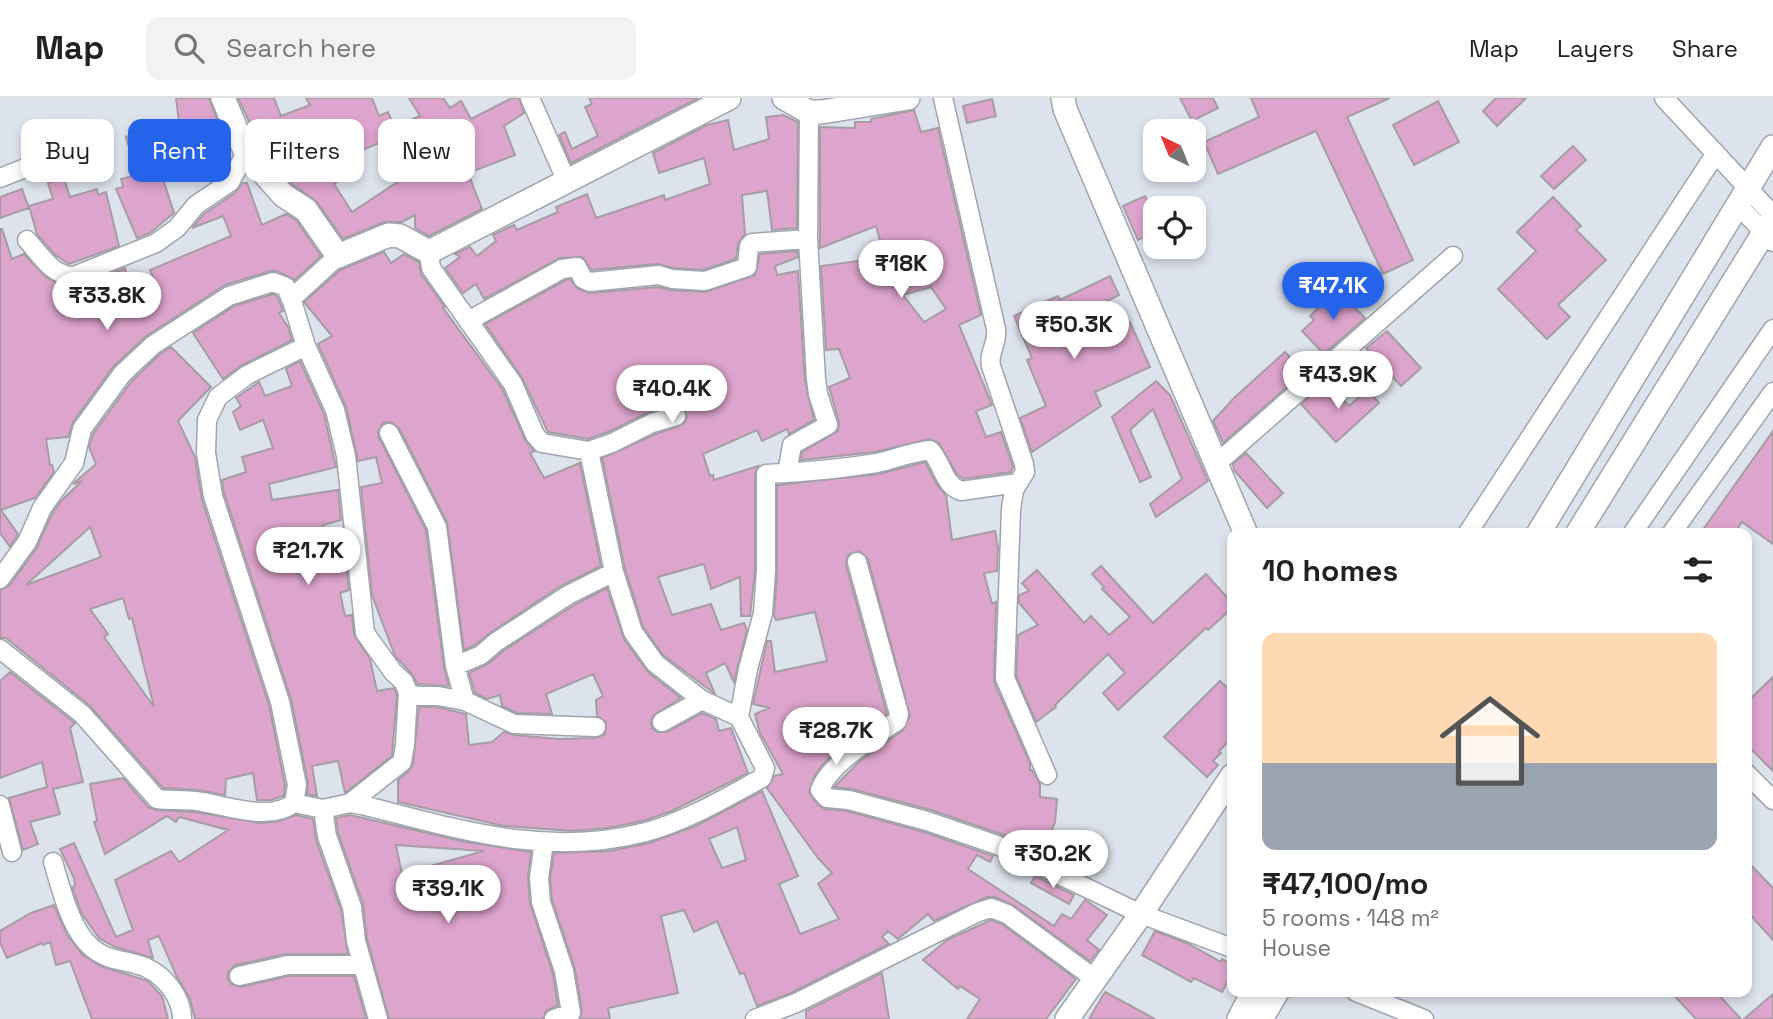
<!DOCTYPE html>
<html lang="en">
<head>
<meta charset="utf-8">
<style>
	body { margin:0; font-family:"Space Grotesk",sans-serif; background:#f2f2f2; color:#222; height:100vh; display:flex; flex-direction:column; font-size:26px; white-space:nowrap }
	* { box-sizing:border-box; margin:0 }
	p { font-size:23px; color:#767676 }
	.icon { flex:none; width:38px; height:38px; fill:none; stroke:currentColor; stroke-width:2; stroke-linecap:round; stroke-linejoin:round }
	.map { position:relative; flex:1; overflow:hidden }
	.details { position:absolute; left:1227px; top:430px; width:525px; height:469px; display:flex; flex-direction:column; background:#fff; border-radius:14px; box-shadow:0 4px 10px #0003 }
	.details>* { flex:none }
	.top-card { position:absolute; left:21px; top:21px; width:665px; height:63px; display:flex; gap:14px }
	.needle { width:46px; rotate:317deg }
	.fabs { position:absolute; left:1143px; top:21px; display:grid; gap:14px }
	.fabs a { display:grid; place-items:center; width:63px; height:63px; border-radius:14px; background:#fff; box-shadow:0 4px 10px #0003; font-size:35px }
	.price { position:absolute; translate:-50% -60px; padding:0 16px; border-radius:24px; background:#fff; color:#222; font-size:23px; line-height:46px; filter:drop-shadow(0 2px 4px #0008) }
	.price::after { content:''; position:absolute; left:50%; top:42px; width:21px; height:16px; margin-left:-10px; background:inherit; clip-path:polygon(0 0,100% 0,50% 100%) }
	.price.selected { background:#2563eb; color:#fff }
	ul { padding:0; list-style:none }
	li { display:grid; align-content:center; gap:14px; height:371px; padding:0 35px }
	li+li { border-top:2px solid #e0e0e0 }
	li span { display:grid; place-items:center; height:217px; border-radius:14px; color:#555 }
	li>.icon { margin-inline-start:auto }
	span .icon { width:126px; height:126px; fill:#fffc; stroke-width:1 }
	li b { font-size:30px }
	h2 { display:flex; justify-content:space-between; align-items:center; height:84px; padding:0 35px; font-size:30px }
	.chip { padding:0 24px; border-radius:14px; background:#fff; box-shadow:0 4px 10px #0003; font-size:24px; line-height:63px }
	.chip.selected { background:#2563eb; color:#fff }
	header { display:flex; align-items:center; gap:42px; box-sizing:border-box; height:98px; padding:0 35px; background:#fff; border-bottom:2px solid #e0e0e0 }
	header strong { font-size:33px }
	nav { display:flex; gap:38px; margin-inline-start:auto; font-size:24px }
	.search { width:490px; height:63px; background:#f2f2f2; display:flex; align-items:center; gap:18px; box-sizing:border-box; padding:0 24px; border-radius:14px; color:#767676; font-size:26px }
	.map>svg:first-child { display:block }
</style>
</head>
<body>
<header>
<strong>Map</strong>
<div class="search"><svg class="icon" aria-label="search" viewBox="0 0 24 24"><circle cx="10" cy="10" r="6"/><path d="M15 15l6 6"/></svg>Search here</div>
<nav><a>Map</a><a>Layers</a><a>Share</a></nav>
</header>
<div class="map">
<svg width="1773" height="921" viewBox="0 0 1773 921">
	<rect width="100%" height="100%" fill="#dde3ec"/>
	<path fill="#dda4cd" stroke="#a69da3" stroke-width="2" fill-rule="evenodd" d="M176,0H209L227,47L223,49L227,67L223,73L187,80L180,62L182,61L176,24H179Z
		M238,0H274L281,18L310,7L306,0H372L379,18L388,14L398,37L329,66L337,84L334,86L352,114L414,73L409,65L427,54L408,23L420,18L409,0H443L450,10L461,3L471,21L512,0H519L524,15L504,28L515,57L468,75L482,111L429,138L415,130V117L402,124H384L343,141L317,104L292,86L263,53Z
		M589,0H698L571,65L559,37L565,34L572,51L598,38L585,9L592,6Z
		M1180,0H1213L1218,10L1192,23Z
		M1251,0H1390L1347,19L1413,162L1383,176L1316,33L1218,76L1204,44L1259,19Z
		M1496,0H1526L1497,28L1483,13Z
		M992,1L996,18L967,25L963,8Z
		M1438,3L1459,44L1414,67L1393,27Z
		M914,12L921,34L938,30L981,217L959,227L992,307L976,313L986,339L1001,334L1013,369L1011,374L963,381L956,375L939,345L929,341L875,354L801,362L802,354L838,333L839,324L829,289L850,280L839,251L826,252L821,168L858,163L884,156L876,128L820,150V29L855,30V24H871V21ZM931,189L946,211L924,224L903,197Z
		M783,17L798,24L797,130L772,132L767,93L742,97L745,136L738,146L736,161L703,172L674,170L658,166L592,172L582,159L560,160L484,201L476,186L463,195L445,170L460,159L455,156L470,149L477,158L496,143L493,137L514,127L517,132L558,114L556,109L587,96L596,120L664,97L665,102L710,86L704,60L659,75L653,55L707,27L728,22L734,52L769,41L766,19Z
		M147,32L174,115L150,135L137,140L116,91L123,89L121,81L137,77L126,39Z
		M1573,48L1586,62L1554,91L1541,78Z
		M64,80L70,99L97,91L98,97L106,94L119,148L69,166L55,157L37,136L29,108L53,101L48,85Z
		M243,85H247L262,127L286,116L296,122L321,158L295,182L277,173H270L225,187L145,239L113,269L73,324L68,339L46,341L50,367H52L54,374L35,400L1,412L18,436L10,449L0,435V131H2L12,161L24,156L46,179L63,188L78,189L125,170L134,209L161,198L150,172L231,138L223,118L192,130L204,116L235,95Z
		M22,91L29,110L0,120V99Z
		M1145,98L1155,120V134L1138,142L1123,108Z
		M1553,99L1581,128L1576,132L1606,162L1558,207L1570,219L1547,241L1498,191L1536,153L1517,134Z
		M797,153L798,159L775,168L777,177L798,173L805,283L814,322L789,336L787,331L762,343L757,332L703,356L710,378L713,377L714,382L758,368L755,376V473L750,518H741L740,479L711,491L704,466L658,479L672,517L711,506L721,532L744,525L747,532L734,584L725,565L706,575L715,596L663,557L643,529L625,471L602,360L656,336L684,326L687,320L684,310L673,307L649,314L608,334L588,341L548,334L522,280L485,226L566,182L570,181L578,191L590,195L658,189L671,192L705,194L755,177L760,156Z
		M384,154L391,165L404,156L419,164L421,176L445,209L443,210L503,292L525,342L535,353L530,355L544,380L580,365L601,468L562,487L490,535L475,547L464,552L447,424L399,330L390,324L383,325L378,334L379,340L426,432L444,569L449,588L417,586L412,576L395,558L372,497L361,389L382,385L376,359L358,363L346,309L318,246L332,238L304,204L340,172Z
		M1110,178L1119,197L1069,222L1079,247L1130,224L1150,269L1095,294L1101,308L1032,354L1020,320L1046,308L1027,262L1032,260L1014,218L1058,198L1060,202Z
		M1337,191L1365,220L1324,256L1302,233L1314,222L1310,218Z
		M273,196L277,198L281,207L283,213L279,215L288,229L292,242L242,267L223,281L193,235L234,208Z
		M1387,233L1421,270L1401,288L1366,250Z
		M171,249L211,289L178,323L195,359L202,402L269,607L285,687L284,698L271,702H257L253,675L226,681L225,697L198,692L163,690L89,607L6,540H0V492L9,488L36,451L52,416L61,403L82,383L73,386L96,366L89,349L93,336L131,284L160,256ZM90,429L101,459L26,487ZM123,500L129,521L132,520L154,609L104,539L108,536L90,511Z
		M1285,254L1304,274L1223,345L1213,323L1234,300Z
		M300,263L324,316L336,369L269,386L272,402L338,392L341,422L323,427L337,468L346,465L349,492L340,495L345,518L352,517L354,537L370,561L377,593L394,590L397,597L392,658L345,695L338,663L312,668L317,698L307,696L308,685L291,601L224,395L222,382L246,374L242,359L273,350L263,322L240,332L233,314L241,308L236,300L259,284L265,298L292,288L286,271Z
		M1156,283L1170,297L1208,383L1156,419L1150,406L1182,381L1153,311L1130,332L1151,379L1140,384L1112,319Z
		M1329,287L1349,308L1367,291L1379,305L1336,344L1301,306L1319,291L1322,293Z
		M1773,333V446L1742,424L1734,436H1700Z
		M1246,355L1283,395L1267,410L1234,372L1233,366Z
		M925,364L937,387L946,397L952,442L995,433L998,449L997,473L984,475L992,506L996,504L994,584L1030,665V672H1032L1040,686V699L1057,701L1055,724L1043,756L1001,736L931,712L852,691L834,689L860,663L903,632L910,618L868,461L859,453L848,457L846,467L887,616L846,645L824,665L815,677L809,694L818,707L825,711L847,713L924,734L993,758L990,764L977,757L968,771L1054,828L1062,816L1071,821L1085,802L1087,803L1107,817L1087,842L1099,852L1090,863L1013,807L995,799H987L934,823L928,816L898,841L888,833L882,839L889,846L791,895L757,908L744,875L740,876L717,823L694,834L684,812L661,818L678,895L608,910L610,921H580L582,913L575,871L552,802L550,780L554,755L610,753L649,745L696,728L762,693L798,778L779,786L800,836L839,821L818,786L832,775L818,760L767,690L774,678L783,676L760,635L755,616L769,610L753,606L767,543H771L775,574L827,563L815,514L776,522L774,517L777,474V387L879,376ZM737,729L746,762L722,770L709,741Z
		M1101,468L1153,525L1206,476L1232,505V510L1208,532L1206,530L1118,612L1103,595L1125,575L1108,556L1055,607L1056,609L1036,624L1016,578L1018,537L1038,527L1019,505V497L1029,493L1022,485L1037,472L1084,525L1091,518L1109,537L1130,519L1102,491L1104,489L1092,476Z
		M607,490L624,541L648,574L681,600L653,618L651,624L652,630L657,634H667L702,615L716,621L719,633L731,630L748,675L672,713L643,723L607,730L573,733L504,728L398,704V682L409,673L413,666L419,609H437L466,616L469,647L492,644L504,634L514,637L559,641L596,640L605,636L606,624L597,618L596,602L603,598L593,576L546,596L552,616L517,615L502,608L500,597L487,601L475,595L469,575L488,566L503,553L574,507Z
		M10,574L75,625L70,630L83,684L53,691L60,716L30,724L38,746L23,752L9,700L47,689L42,664L0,680V583Z
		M1773,579V673L1746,646V605Z
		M1220,583L1232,594V640L1219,653L1221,655L1213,663L1218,667L1207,679L1164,639Z
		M123,680L148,709L156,712L195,714L260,725L276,724L296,717L313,721L316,742L341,812L348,856H286L236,867L228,874V881L231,886L241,889L289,878H354L366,921H195L190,901L177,879L159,838L148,842L153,860L115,849L99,840L82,816L72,789L75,788L74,780L60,751L74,745L116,839L133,832L115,782L171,753L179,764L228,732L179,719L176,724L167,718L105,756L94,724L97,723L90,686Z
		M350,717L466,744L531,754L528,779L530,805L553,876L558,907L546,913L543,921H389L367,841L363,806L338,735L336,720ZM396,747L484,753L402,776Z
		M1746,762L1773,790V842L1746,812Z
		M1035,778L1074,797L1069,806L1031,785Z
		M54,807L67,837L83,857L101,868L148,883L162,898L168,921H92L70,863L56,867L50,844L43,847L42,845L7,860L0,845V833L31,815Z
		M991,822L1002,826L1076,881L1046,921H967L980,901L960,888L958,891L923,862L947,842Z
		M1155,833L1187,845L1221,864L1222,861L1232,867V876L1222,894L1194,880L1191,884L1142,857Z
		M882,875L889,921H806V913Z
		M1105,894L1155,921H1089Z
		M1671,894H1716L1741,921H1696Z
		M1773,896V921H1744Z"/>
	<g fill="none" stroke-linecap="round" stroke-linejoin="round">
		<g stroke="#9fa4ad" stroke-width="21">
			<path id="minor" d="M530,0L567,84
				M943,0L996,231C998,245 988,255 991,268L1024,366L1025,374L1014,392L1011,411L1005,580L1047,677
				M1664,0L1773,117
				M0,80L96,42
				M1738,107L1773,144
				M27,142C40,156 53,179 74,178L156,145L177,130L196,107L230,84L246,55
				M429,154L431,170L513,286L535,337L542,345L589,353L612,345L652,325L676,318
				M338,158L291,201L292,203L306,248L335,312L346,358L365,535L393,574L404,584L408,595L405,647L402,664L350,705
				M468,223L562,171L577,169L583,181L590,184L659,177L672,181L705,183L747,169L749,148L752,145L808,141
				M389,335L437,429L455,568L465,603
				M1215,367L1453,158
				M787,375L792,347L828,327L818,296L816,281L808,141L809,14
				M1467,436L1716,55
				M1632,436L1773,231
				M1671,436L1773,294
				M857,464L899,616L897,623C875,638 828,667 820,692L827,700L849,702L927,723L997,747L1141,816L1232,850
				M0,481L27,444L42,410L74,365L82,331L122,276L153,247L229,198L273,184L286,189L291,201
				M0,551L82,616L157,701C172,703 187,701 202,704C228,708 270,724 294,705L323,711L350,705L362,707C458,731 546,760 646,734C687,723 725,700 762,680L765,670L739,619L702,602L655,565L633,534L614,474L589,353
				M455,568L481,557L496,544L568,497L614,474
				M408,595L418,598H438L465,603L514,626L596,629
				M739,619L748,571L763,515L766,473V376C804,374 840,371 877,365C895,361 911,354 930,352C943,365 943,387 961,393L1018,385
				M662,624L702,602
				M1746,675L1773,702
				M294,705L297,687L280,604L213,398L206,355L207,322L218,299L247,277L306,248
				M0,707L12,754
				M323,711L327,738L352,809L356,843L378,921
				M544,744L539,780L541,804L564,873L571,915L554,921
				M53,764C61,790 70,831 91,849C109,865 128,861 147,870C166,879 182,900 182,921
				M239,878L288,867H363
				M1356,894L1424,921
				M755,921L796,905L976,815L991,810L1007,816L1095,881"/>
		</g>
		<g stroke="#9fa4ad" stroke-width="26">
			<path id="tertiary" d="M223,0L246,55L283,97L306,112L338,158L389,137L400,138L429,154L729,0
				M784,0L809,14H822L908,0
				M1063,0L1065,11L1246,436
				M1538,436L1773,49
				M1577,436L1773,120
				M1067,921L1141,816L1232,678
				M1239,921L1253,894
				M1261,921L1277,894"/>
		</g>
		<use href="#minor" stroke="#fff" stroke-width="18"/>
		<use href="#tertiary" stroke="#fff" stroke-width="23"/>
	</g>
</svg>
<div class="fabs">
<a><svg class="needle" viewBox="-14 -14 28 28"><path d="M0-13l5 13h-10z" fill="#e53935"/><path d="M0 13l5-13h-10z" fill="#767676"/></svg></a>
<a><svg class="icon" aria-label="locate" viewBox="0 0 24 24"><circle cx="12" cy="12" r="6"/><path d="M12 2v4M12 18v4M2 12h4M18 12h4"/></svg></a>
</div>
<b class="price" style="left:901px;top:202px">₹18K</b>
<b class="price selected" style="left:1333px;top:224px">₹47.1K</b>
<b class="price" style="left:107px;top:234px">₹33.8K</b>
<b class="price" style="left:1074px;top:263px">₹50.3K</b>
<b class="price" style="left:1338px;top:313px">₹43.9K</b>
<b class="price" style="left:672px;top:327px">₹40.4K</b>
<b class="price" style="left:308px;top:489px">₹21.7K</b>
<b class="price" style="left:836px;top:669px">₹28.7K</b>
<b class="price" style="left:1053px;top:792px">₹30.2K</b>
<b class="price" style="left:448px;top:827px">₹39.1K</b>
<div class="top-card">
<a class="chip">Buy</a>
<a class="chip selected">Rent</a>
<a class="chip">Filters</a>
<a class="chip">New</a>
</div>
<section class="details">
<h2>10 homes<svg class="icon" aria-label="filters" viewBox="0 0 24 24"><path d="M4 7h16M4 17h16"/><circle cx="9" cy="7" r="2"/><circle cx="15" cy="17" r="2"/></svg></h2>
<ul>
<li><span style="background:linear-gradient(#ffd9b3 60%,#9aa5b1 0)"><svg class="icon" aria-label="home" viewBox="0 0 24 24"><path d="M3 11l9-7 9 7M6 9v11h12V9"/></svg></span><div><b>₹47,100/mo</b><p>5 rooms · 148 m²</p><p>House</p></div></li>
</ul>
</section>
</div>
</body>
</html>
